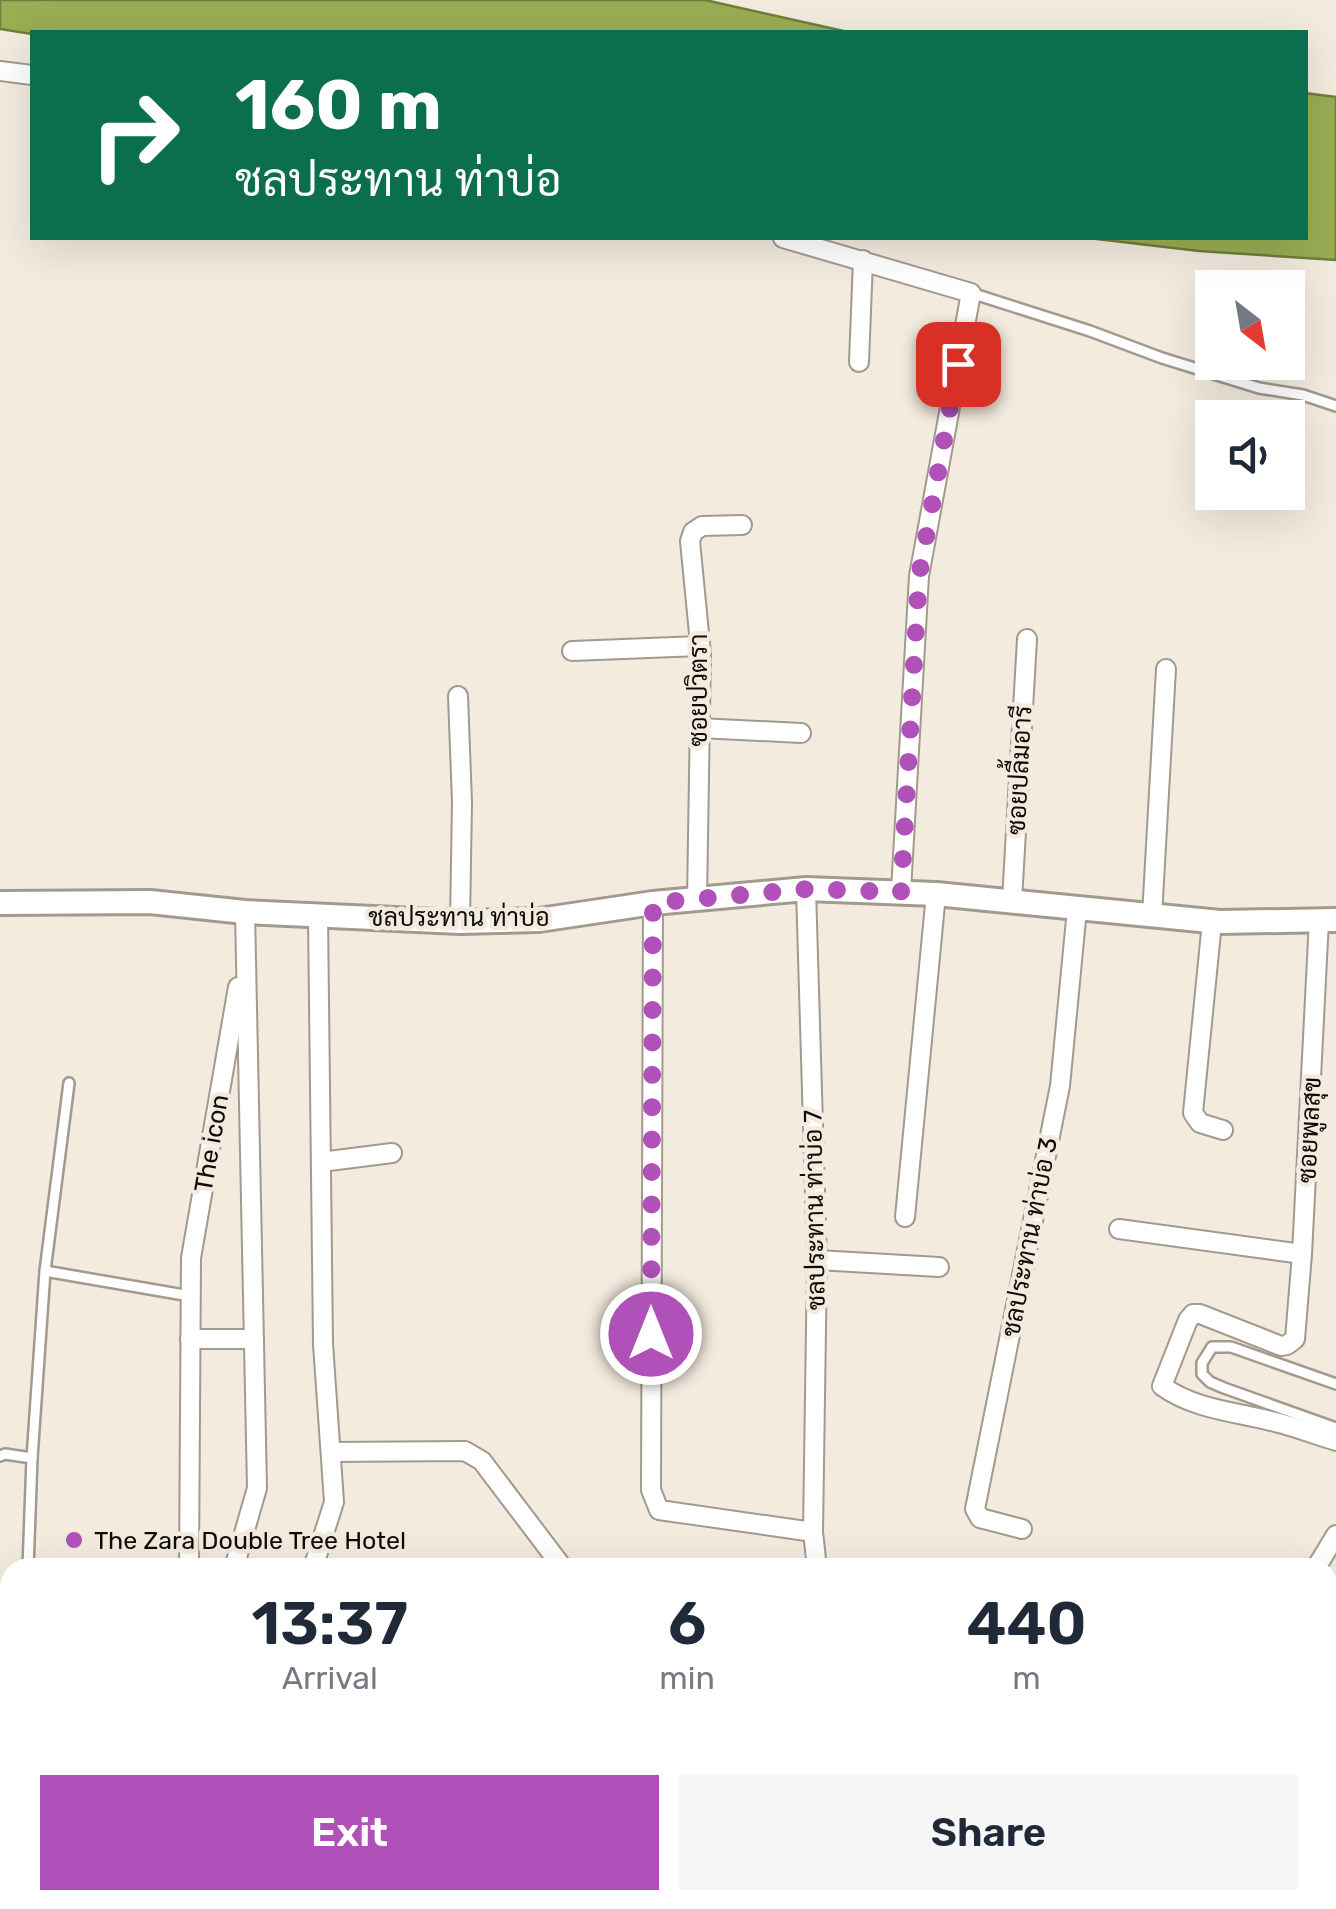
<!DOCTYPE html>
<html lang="en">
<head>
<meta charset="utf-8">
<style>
  :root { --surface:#fff; --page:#f6f6f7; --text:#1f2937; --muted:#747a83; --accent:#b051b9 }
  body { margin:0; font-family:Rubik,Sarabun,sans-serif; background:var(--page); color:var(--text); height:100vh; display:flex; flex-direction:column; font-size:38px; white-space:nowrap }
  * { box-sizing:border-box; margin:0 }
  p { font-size:32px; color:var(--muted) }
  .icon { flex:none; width:55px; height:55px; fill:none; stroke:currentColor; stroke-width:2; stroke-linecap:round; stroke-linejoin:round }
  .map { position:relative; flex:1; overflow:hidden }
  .drawer { position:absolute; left:0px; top:1558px; width:1338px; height:352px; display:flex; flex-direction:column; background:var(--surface); border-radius:30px 30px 0 0; box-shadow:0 10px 40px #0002 }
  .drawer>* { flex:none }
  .hud { position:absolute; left:30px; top:30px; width:1278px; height:210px; border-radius:0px; box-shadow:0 10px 40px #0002; background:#0b6e4f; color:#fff; overflow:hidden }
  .needle { width:65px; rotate:149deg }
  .controls { position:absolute; left:1195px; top:270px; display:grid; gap:20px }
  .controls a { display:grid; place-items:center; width:110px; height:110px; border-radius:0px; background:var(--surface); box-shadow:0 10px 40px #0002; font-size:50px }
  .pin { position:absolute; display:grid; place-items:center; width:85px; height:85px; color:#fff; margin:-42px; border-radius:20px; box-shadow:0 5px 15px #0006 }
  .me { position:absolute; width:110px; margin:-55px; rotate:0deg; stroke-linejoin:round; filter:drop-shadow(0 0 8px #0008) }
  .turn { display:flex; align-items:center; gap:35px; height:210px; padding:0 40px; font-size:45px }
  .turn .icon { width:130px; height:130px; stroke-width:2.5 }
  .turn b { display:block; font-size:70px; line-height:85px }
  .eta { display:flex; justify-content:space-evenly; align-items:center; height:170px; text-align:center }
  .eta b { font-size:60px; font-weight:600; line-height:70px }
  .action { display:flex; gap:20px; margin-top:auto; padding:20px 40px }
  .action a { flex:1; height:115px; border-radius:0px; background:var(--accent); color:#fff; font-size:40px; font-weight:600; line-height:115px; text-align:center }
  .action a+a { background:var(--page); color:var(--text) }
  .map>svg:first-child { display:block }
  .water { fill:#99ad53; stroke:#707d3c; stroke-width:2.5 }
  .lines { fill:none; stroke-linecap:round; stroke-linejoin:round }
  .service-casing { stroke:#a29a8e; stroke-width:14 }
  .minor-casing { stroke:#a29a8e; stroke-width:22 }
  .tertiary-casing { stroke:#a29a8e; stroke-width:28 }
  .service { stroke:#fff; stroke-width:9 }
  .minor { stroke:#fff; stroke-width:18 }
  .tertiary { stroke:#fff; stroke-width:22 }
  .route { stroke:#b051b9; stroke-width:18; stroke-dasharray:0 32.4 }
  .poi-dot { fill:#b051b9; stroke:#f4ebdf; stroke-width:4 }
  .labels { text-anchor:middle; stroke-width:9; stroke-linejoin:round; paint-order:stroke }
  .street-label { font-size:25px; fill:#0f0c08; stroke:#f4ebdf }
  .poi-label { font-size:25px; fill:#0f0c08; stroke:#f4ebdf; text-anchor:start }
</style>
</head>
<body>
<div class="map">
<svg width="1336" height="1909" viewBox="0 0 1336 1909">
  <rect width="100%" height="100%" fill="#f4ebdf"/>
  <g class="water">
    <path d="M0,0h705l143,32 -816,2 -32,-5z"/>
    <path d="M1305,93l31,4v163l-137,-9 -111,-13h217z"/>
  </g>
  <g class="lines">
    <g class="service-casing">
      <g id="service">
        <path d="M971,293l119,38 72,27 97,30 44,7 33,11"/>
        <path d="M45,1271l145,25"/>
        <path d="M1336,1384l-105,-37h-19l-10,16v11l8,8 14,6 112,40"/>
        <path d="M0,1456l5,-2 27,4 -4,110"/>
        <path d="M32,1458l13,-187 24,-188"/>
        <path d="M0,1708l10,13"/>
      </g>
    </g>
    <g class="minor-casing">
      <g id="minor">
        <path d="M0,71l32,4"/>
        <path d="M783,238l188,55 -52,283 -18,315"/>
        <path d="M859,362l4,-102"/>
        <path d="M572,651l128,-5"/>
        <path d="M458,696l4,106 -2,120"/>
        <path d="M699,728l102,5"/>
        <path d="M806,889l11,371 -4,272 4,36"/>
        <path d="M697,899l4,-245 -11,-113 3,-9 9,-6 40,-1"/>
        <path d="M1012,901l15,-262"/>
        <path d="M653,903l-2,587 8,20 154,22"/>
        <path d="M1152,916l14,-247"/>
        <path d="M1319,920l-17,334 -7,85 -8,6 -6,1 -81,-32h-7l-5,6 -26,66c33,24 76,26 113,36 21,5 41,13 61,19"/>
        <path d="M1212,922l-19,191 7,10 23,7"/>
        <path d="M321,1162l71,-9"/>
        <path d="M905,1217l31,-323"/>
        <path d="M1119,1229l183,25"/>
        <path d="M817,1260l122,7"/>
        <path d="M190,1339h64"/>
        <path d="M331,1452l134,-1 17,10 81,107"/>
        <path d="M1022,1529l-42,-11 -5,-9 85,-423 17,-177"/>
        <path d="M189,1568l2,-310 47,-271"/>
        <path d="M234,1568l23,-80 -12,-576"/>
        <path d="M313,1568l21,-66 -11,-158 -5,-428"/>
        <path d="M1316,1568l20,-33"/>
        <path d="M0,1749l10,3"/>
        <path d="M0,1822l10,74"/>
        <path d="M1328,1857h8"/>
        <path d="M200,1900l1,9"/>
        <path d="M496,1900l1,9"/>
        <path d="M538,1900l33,9"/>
        <path d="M710,1900l1,9"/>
        <path d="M1085,1907l36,2"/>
        <path d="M846,1909l2,-9"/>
        <path d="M1236,1909l5,-9"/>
      </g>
    </g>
    <g class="tertiary-casing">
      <path id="tertiary" d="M0,903l150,-1 95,10 215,10 79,-2 114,-17 153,-14 130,5 284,28 116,-2"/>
    </g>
    <use href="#service" class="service"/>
    <use href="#minor" class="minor"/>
    <use href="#tertiary" class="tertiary"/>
  </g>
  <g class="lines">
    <path class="route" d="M651,1334l2,-431 153,-14 95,3 18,-316 39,-212"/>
  </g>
  <circle class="poi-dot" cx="74" cy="1540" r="10"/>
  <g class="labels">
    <g class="street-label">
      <text transform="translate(698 690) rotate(-90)" y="9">ซอยปวิตรา</text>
      <text transform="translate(1019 770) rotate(-87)" y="9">ซอยปลื้มอารี</text>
      <text x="459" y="926">ชลประทาน ท่าบ่อ</text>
      <text transform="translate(1309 1130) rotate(-87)" y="9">ซอยพูลสุข</text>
      <text transform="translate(211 1143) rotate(-80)" y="9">The icon</text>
      <text transform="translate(814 1210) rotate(-91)" y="9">ชลประทาน ท่าบ่อ 7</text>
      <text transform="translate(1029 1237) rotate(-79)" y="9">ชลประทาน ท่าบ่อ 3</text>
    </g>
    <g class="poi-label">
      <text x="94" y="1549">The Zara Double Tree Hotel</text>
    </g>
  </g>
</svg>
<div class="controls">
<a><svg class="needle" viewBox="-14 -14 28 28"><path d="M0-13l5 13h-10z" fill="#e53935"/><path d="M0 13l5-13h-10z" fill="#747a83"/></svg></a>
<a><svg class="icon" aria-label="sound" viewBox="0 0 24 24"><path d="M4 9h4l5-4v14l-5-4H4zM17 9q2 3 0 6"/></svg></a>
</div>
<div class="pin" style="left:958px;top:364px;background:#d93025"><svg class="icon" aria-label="arrive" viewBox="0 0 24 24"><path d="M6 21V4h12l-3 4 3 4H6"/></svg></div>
<svg class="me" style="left:651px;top:1334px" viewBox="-20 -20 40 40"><circle r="17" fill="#b051b9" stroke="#fff" stroke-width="3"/><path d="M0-11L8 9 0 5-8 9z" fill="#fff"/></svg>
<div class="hud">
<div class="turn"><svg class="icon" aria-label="right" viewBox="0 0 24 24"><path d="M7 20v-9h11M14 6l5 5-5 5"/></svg><div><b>160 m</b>ชลประทาน ท่าบ่อ</div></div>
</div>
<section class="drawer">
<div class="eta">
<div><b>13:37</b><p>Arrival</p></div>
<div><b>6</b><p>min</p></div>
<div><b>440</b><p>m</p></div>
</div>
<div class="action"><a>Exit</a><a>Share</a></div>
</section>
</div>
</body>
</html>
